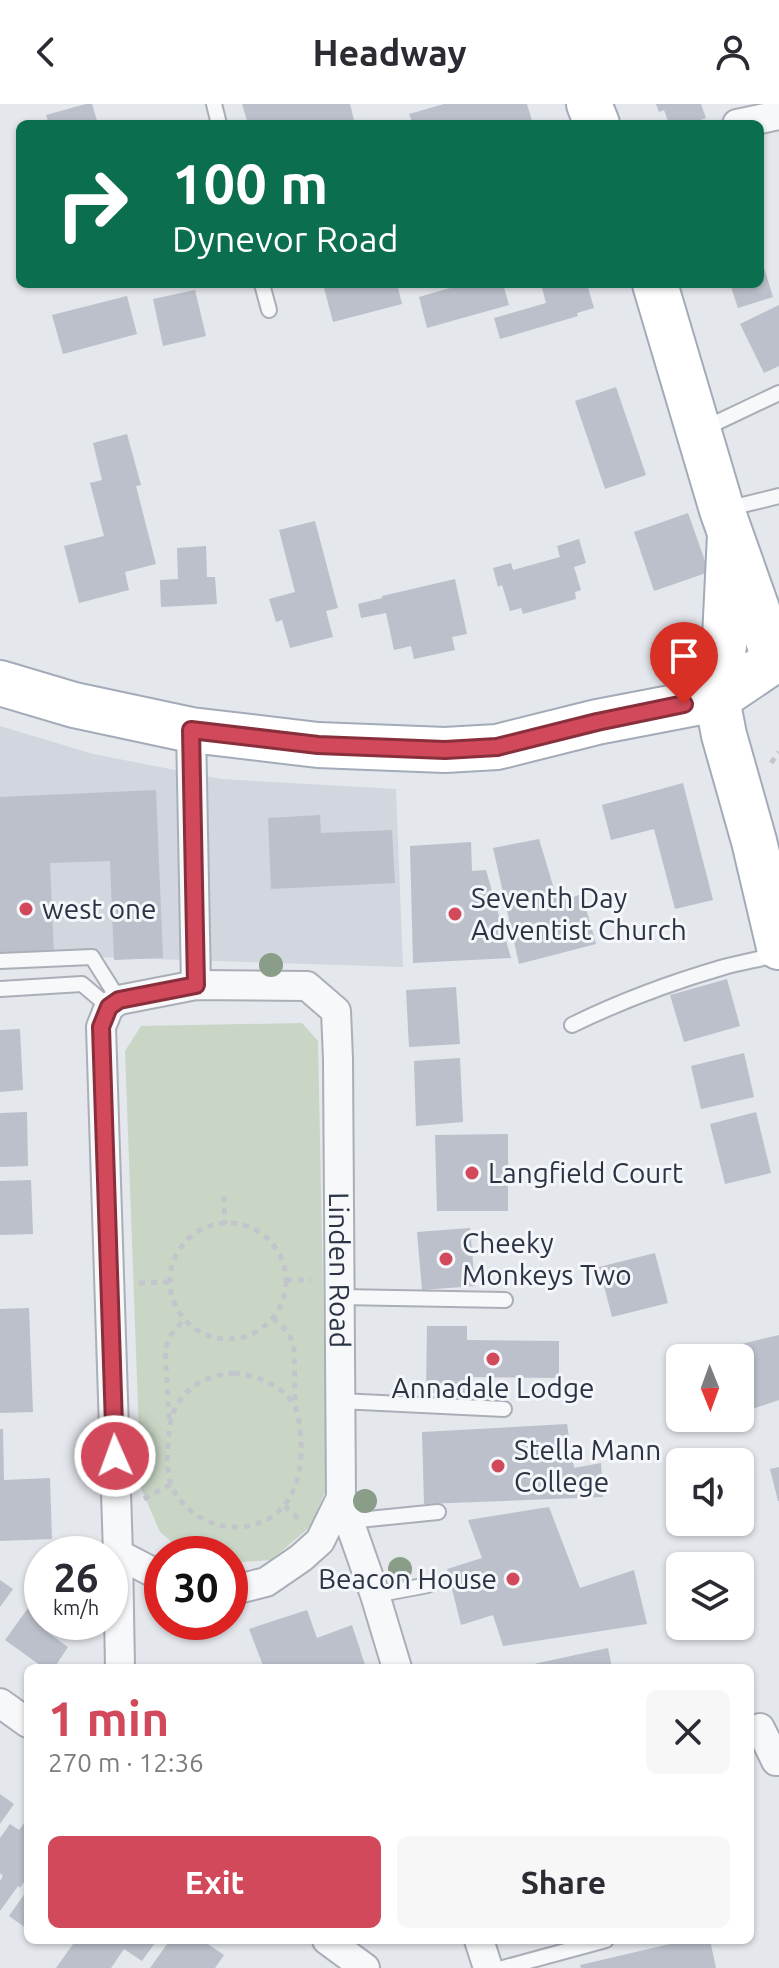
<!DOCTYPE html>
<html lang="en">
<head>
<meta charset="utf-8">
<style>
  :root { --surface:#fff; --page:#f7f7f7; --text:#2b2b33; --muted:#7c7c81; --accent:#d1495b }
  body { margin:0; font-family:Ubuntu,sans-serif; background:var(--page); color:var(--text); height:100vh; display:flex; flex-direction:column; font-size:30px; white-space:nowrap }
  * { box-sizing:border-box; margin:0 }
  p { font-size:26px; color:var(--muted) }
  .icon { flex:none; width:44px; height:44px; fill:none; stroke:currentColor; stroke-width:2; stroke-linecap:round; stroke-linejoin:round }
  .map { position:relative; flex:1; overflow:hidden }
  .drawer { position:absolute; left:24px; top:1560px; width:730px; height:280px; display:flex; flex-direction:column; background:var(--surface); border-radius:12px; box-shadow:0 2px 6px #0004 }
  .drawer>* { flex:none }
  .guide { position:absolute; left:16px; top:16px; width:748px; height:168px; border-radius:12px; box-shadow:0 2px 6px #0004; background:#0b6e4f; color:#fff; overflow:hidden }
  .needle { width:52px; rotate:179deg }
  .tools { position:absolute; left:666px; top:1240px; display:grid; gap:16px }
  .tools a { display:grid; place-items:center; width:88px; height:88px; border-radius:12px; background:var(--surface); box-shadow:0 2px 6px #0004; font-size:40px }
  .speed { position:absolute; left:24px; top:1432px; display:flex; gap:16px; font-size:40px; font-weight:700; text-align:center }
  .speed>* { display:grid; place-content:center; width:104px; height:104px; border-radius:50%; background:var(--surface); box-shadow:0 2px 6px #0004; line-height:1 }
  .speed small { font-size:20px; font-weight:400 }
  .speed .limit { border:12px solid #d22; background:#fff; color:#111 }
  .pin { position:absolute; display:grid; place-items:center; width:68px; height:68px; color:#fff; margin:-82px -34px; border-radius:50% 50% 50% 0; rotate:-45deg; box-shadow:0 0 8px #0007 }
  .pin .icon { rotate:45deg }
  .me { position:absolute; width:88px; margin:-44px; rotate:358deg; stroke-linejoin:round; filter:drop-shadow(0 0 6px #0008) }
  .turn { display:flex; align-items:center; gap:28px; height:168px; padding:0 24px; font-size:36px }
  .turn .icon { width:104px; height:104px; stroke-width:2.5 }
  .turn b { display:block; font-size:56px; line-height:68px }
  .round { display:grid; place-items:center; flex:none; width:84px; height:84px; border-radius:12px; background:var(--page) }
  .headline { display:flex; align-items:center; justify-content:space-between; height:136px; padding:0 24px }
  h1 { font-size:48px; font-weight:600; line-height:60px; color:var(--accent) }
  .primary-button { display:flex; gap:16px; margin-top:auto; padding:16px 24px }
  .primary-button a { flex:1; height:92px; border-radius:12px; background:var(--accent); color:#fff; font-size:32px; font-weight:600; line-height:92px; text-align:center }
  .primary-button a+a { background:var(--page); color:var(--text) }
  header { display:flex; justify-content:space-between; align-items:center; height:104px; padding:0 24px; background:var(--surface); font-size:36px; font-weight:600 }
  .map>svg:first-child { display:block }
  .built { fill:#d2d6de }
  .green { fill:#c9d6c5 }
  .building { fill:#bbc0ca }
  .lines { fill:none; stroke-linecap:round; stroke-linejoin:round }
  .service-casing { stroke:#a9aeb7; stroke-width:18 }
  .minor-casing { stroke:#a9aeb7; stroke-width:32 }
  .primary-casing { stroke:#a3abb8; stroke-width:48 }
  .path { stroke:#c2c5cb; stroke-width:5; stroke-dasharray:6 6; stroke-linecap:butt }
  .service { stroke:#f7f8fa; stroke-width:14 }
  .minor { stroke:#f7f8fa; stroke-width:28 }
  .primary { stroke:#fff; stroke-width:44 }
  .tree { fill:#899d89 }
  .route-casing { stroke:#882f3b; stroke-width:20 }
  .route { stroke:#d1495b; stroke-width:14 }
  .poi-dot { fill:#d1495b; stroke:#f4f6f9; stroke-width:3 }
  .labels { text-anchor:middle; stroke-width:6; stroke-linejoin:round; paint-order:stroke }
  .poi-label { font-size:28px; fill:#2b3445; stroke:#f4f6f9; text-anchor:start }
  .street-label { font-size:28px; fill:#2b3445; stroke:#f4f6f9 }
</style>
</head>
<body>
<header><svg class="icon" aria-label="back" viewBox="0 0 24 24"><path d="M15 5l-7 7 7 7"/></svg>Headway<svg class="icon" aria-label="person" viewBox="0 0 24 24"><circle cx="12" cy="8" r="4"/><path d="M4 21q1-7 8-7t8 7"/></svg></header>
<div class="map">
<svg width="779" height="1864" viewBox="0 0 779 1864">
  <rect width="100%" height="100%" fill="#e4e7ec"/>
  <path class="built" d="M0,622l93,28 128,25 175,10 7,178 -403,-13z"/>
  <path class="green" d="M302,919l16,18 9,446 -16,39 -40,34 -41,3v-9h-44l-26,-22 -19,-44 -16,-437 16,-25z"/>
  <g class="building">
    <path d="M86,0h6l6,20h-49l-3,-9z"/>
    <path d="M242,0h108l5,20h-107z"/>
    <path d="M444,0h83l6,20h-120l-4,-10z"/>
    <path d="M656,0h45l5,14 -16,6h-21l-5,-14 -5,2z"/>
    <path d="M761,154l12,39 -35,11 -8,-24h30z"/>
    <path d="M323,180h74l5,20 -69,18z"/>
    <path d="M464,180h39l6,21 -82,23 -8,-31z"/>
    <path d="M541,180h46l7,24 -17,5 1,3 -78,23 -6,-21 52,-15z"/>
    <path d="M195,186l11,46 -43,10 -10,-47z"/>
    <path d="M127,192l10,38 -74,20 -11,-39z"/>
    <path d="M779,201v61l-15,7 -24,-49z"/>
    <path d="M616,283l30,88 -41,14 -30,-88z"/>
    <path d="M127,330l14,51 -5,1 20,78 -31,8 4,18 -50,13 -15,-57 40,-10 -14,-53 12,-3 -9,-37z"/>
    <path d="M688,409l21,59 -55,19 -20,-59z"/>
    <path d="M315,417l23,87 -12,3 7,26 -43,11 -8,-28 -6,2 -7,-23 26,-7 -16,-62z"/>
    <path d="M579,435l7,24 -12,4 7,23 -6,2 1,7 -53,15 -2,-6 -11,3 -8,-26 -4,2 -5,-19 18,-5 2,7 47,-13 -3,-11z"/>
    <path d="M206,442l1,31h8l2,27 -56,3 -1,-27 18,-1 -1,-31z"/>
    <path d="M455,475l12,55 -15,3 3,13 -41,9 -3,-13 -17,4 -8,-37 -25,5 -3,-14 24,-6v-2z"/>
    <path d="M683,679l30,117 -38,9 -21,-80 -43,11 -9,-35z"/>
    <path d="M156,686l7,168 -49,2 -4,-99 -60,2 4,91 -54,3v-160z"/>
    <path d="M320,711l1,18 71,-3 3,53 -124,6 -3,-71z"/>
    <path d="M539,735l19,63 24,-8 14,50 -77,20 -26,-116z"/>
    <path d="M471,738l1,29 14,-1 25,88 -98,5 -3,-117z"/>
    <path d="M727,875l13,47 -56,16 -14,-47z"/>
    <path d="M456,883l4,57 -51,3 -3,-57z"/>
    <path d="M20,925l3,61 -23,2v-62z"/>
    <path d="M744,949l10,44 -53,12 -10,-43z"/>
    <path d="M460,954l3,64 -47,4 -2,-65z"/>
    <path d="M27,1008l1,54 -28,1v-54z"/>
    <path d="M756,1008l15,61 -46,11 -15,-60z"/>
    <path d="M508,1030v77h-71l-2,-76z"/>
    <path d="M31,1076l2,54 -33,1v-54z"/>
    <path d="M470,1124l5,58 -53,4 -5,-58z"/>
    <path d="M655,1149l13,50 -56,14 -13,-50z"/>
    <path d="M29,1204l4,104 -33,1v-104z"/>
    <path d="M427,1222h40v14l92,1v37l-94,-1v16h-39z"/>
    <path d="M779,1231v65l-36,12 -3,-8v-46h-16l-3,-9z"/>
    <path d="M567,1320l7,44 27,-5 2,34 -179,7 -2,-72z"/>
    <path d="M0,1325h3l1,51 46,-2 2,61 -52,2z"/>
    <path d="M779,1363v34h-1l-8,-32z"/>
    <path d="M549,1403l31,81 54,-18 13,54 -144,22 -10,-31 -32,10 -14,-56 35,-11 -14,-38z"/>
    <path d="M0,1476l13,9 -13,18z"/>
    <path d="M36,1493l6,4v21h6l-5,7 25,18 -14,21h-10l-39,-28z"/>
    <path d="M307,1506l10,28 35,-13 14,43h-102l-15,-39z"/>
    <path d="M608,1544l4,20h-91l17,-5z"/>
    <path d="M0,1690l14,10 -14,20z"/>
    <path d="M28,1714v58l-8,12 -2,-2 -18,25v-30l3,-5 -3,-3v-35l10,-14 9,6z"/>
    <path d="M28,1785v35l-2,4 -17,-12z"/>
    <path d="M76,1836h81l-15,21 -18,-12 -13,19h-55z"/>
    <path d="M170,1836h32l22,15 -9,13h-65z"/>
    <path d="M687,1836h23l6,28h-135l-1,-3z"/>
  </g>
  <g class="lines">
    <g class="service-casing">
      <g id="service">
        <path d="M214,0l5,20"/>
        <path d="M262,180l7,26"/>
        <path d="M703,325l76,-36"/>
        <path d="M726,405l53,-13"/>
        <path d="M0,857l92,-4 27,43"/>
        <path d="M0,885l82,-5 27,23"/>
        <path d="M572,921c49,-24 100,-43 152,-58 18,-5 37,-8 55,-13"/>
        <path d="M340,1193l165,3"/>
        <path d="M340,1297l164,8"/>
        <path d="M349,1417l89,-9"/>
        <path d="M375,1491l53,-10"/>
        <path d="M503,1864l103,-28"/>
      </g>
    </g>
    <g class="minor-casing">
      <g id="minor">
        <path d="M737,20l42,-9"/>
        <path d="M191,626l5,255"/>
        <path d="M118,1450l44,23"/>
        <path d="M230,1487l36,-9 35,-24 19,-17 21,-43"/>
        <path id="s1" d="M120,1564l-2,-114 -17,-527 8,-20 10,-7 77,-15 111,1 29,25 2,48 3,439 34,97 22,73"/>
        <path d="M0,1599l28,20"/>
        <path d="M760,1624l16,33h3"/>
        <path d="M327,1836l38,28"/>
        <path d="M479,1836l9,28"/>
      </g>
    </g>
    <g class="primary-casing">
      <g id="primary">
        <path d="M589,0l8,20"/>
        <path d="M655,180l67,226 53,150"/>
        <path d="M730,431l-5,103 -8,61 7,36 30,106 25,106"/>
        <path d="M0,579l74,22 117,25 127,15 127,5 52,-3 100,-25 120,-23 58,-39h4"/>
      </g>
    </g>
    <g class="path">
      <path d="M771,659l8,-11"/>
      <path d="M224,1092l1,28"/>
      <circle cx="228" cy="1177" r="58"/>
      <path d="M286,1176h25"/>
      <path d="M139,1179l31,-1"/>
      <path d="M273,1214l16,15 5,16 1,55"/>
      <path d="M234,1269c22,2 50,12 61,34 5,10 5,24 6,36 2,43 -16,83 -65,84 -27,1 -58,-19 -66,-46 -3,-12 -3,-24 -2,-36 1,-19 3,-36 17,-51 13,-14 30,-19 49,-21z"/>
      <path d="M169,1315l-4,-70 5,-13 14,-17"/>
      <path d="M144,1395l27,-15"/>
      <path d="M285,1402l15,14"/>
    </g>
    <use href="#service" class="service"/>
    <use href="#minor" class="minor"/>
    <use href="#primary" class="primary"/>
  </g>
  <g class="tree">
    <circle cx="271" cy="861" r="12"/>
    <circle cx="365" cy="1397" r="12"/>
    <circle cx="400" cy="1465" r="12"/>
  </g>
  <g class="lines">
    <g class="route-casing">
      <path id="route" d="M115,1352l-14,-429 8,-20 10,-7 77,-15 -5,-255 127,15 127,5 52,-3 100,-25 87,-18"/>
    </g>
    <use href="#route" class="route"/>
  </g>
  <g class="poi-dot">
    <circle cx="26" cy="805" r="8"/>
    <circle cx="455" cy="810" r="8"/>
    <circle cx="472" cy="1069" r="8"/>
    <circle cx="446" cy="1155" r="8"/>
    <circle cx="493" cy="1255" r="8"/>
    <circle cx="498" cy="1362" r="8"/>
    <circle cx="513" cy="1475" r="8"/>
  </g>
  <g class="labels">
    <g class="poi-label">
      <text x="471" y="804">Seventh Day<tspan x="471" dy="32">Adventist Church</tspan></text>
      <text x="42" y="815">west one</text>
      <text x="488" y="1079">Langfield Court</text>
      <text x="462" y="1149">Cheeky<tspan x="462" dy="32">Monkeys Two</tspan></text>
      <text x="493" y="1294" text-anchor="middle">Annadale Lodge</text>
      <text x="514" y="1356">Stella Mann<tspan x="514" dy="32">College</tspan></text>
      <text x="497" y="1485" text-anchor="end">Beacon House</text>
    </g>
    <g class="street-label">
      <text dy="10" stroke="none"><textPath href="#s1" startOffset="1162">Linden Road</textPath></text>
    </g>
  </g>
</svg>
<div class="tools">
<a><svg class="needle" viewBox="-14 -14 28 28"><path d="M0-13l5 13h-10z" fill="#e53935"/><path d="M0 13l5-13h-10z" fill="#7c7c81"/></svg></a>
<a><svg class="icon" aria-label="sound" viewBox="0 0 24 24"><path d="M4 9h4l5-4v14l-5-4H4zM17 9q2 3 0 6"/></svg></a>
<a><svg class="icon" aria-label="layers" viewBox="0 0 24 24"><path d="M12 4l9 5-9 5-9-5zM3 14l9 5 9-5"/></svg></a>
</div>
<div class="speed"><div>26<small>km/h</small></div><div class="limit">30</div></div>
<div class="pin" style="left:684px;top:600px;background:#d93025"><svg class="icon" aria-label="arrive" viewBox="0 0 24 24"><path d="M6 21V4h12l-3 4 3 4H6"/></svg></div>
<svg class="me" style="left:115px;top:1352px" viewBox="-20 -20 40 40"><circle r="17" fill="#d1495b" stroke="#fff" stroke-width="3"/><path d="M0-11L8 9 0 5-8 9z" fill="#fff"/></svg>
<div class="guide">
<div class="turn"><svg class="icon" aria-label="right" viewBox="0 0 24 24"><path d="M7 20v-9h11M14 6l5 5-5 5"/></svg><div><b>100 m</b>Dynevor Road</div></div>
</div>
<section class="drawer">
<div class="headline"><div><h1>1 min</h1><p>270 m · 12:36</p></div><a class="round"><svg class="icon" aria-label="close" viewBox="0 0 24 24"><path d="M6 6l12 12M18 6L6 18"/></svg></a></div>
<div class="primary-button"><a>Exit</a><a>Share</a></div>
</section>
</div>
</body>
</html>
